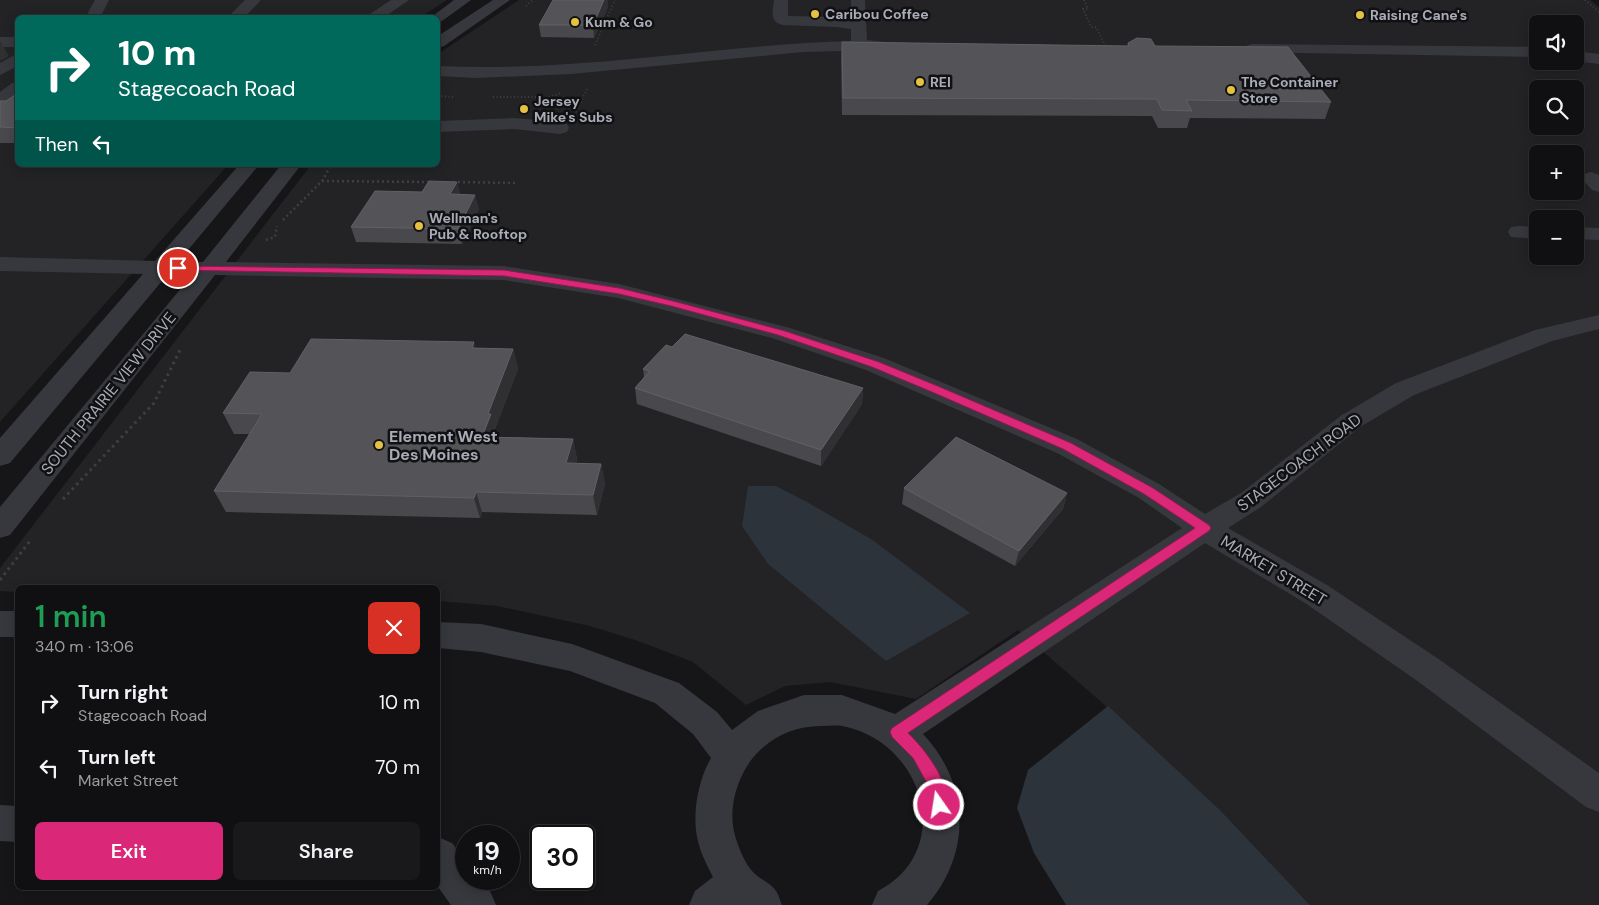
<!DOCTYPE html>
<html lang="en">
<head>
<meta charset="utf-8">
<style>
  :root { --surface:#101012; --page:#19191b; --text:#f1f3f6; --muted:#9c9d9f; --line:#303032; --accent:#db2777 }
  body { margin:0; font-family:"DM Sans",sans-serif; background:var(--page); color:var(--text); height:100vh; display:flex; flex-direction:column; font-size:19px; white-space:nowrap }
  * { box-sizing:border-box; margin:0 }
  p { font-size:16px; color:var(--muted) }
  .icon { flex:none; width:28px; height:28px; fill:none; stroke:currentColor; stroke-width:2; stroke-linecap:round; stroke-linejoin:round }
  .map { position:relative; flex:1; overflow:hidden }
  .sheet { position:absolute; left:15px; top:585px; width:425px; height:305px; display:flex; flex-direction:column; background:var(--surface); border-radius:8px; box-shadow:0 2px 12px #0003,0 0 0 1px var(--line) }
  .sheet>* { flex:none }
  .guide { position:absolute; left:15px; top:15px; width:425px; height:152px; border-radius:8px; box-shadow:0 2px 12px #0003,0 0 0 1px var(--line); background:#00695c; color:#fff; overflow:hidden }
  .fabs { position:absolute; left:1529px; top:15px; display:grid; gap:10px }
  .fabs a { display:grid; place-items:center; width:55px; height:55px; border-radius:8px; background:var(--surface); box-shadow:0 2px 12px #0003,0 0 0 1px var(--line); font-size:25px }
  .speed { position:absolute; left:455px; top:825px; display:flex; gap:10px; font-size:25px; font-weight:700; text-align:center }
  .speed>* { display:grid; place-content:center; width:65px; height:65px; border-radius:50%; background:var(--surface); box-shadow:0 2px 12px #0003,0 0 0 1px var(--line); line-height:1 }
  .speed small { font-size:12px; font-weight:400 }
  .speed .limit { border:2px solid #111; border-radius:8px; background:#fff; color:#111 }
  .pin { position:absolute; display:grid; place-items:center; width:42px; height:42px; color:#fff; margin:-21px; border:2px solid #fff; border-radius:50%; box-shadow:0 1px 5px #0007 }
  .me { position:absolute; width:55px; margin:-28px; rotate:347deg; stroke-linejoin:round; filter:drop-shadow(0 0 4px #0008) }
  .turn { display:flex; align-items:center; gap:18px; height:105px; padding:0 20px; font-size:22px }
  .turn .icon { width:65px; height:65px; stroke-width:2.5 }
  .turn b { display:block; font-size:35px; line-height:42px }
  .then { display:flex; align-items:center; height:48px; padding:0 20px; background:#0003; gap:10px; font-size:19px }
  .round { display:grid; place-items:center; flex:none; width:52px; height:52px; border-radius:8px; background:var(--page) }
  .summary { display:flex; align-items:center; justify-content:space-between; height:85px; padding:0 20px }
  h1 { font-size:30px; font-weight:600; line-height:38px; color:#1e9e55 }
  .primary-button { display:flex; gap:10px; margin-top:auto; padding:10px 20px }
  .primary-button a { flex:1; height:58px; border-radius:8px; background:var(--accent); color:#fff; font-size:20px; font-weight:600; line-height:58px; text-align:center }
  .primary-button a+a { background:var(--page); color:var(--text) }
  ul { padding:0; list-style:none }
  li { display:flex; align-items:center; gap:15px; height:65px; padding:0 20px }
  li div { flex:1 }
  li b { display:block; font-size:19px }
  li em { font-style:normal }
  .map>svg:first-child { display:block }
  .built { fill:#232225; fill-rule:evenodd }
  .water { fill:#2d333b }
  .lines { fill:none; stroke-linecap:round; stroke-linejoin:round }
  .path-far2 { stroke:#3e3f44; stroke-width:2; stroke-dasharray:1 2.5; stroke-linecap:butt }
  .path-far1 { stroke:#3e3f44; stroke-width:2.5; stroke-dasharray:2 3; stroke-linecap:butt }
  .path { stroke:#3e3f44; stroke-width:3; stroke-dasharray:2.5 4; stroke-linecap:butt }
  .minor { fill:#37383d; fill-rule:evenodd }
  .wall { fill:#48484d }
  .shaded-wall { fill:#303033 }
  .building { fill:#535358; stroke:#606167 }
  .route { fill:#db2777; stroke:#8e194d }
  .poi-dot { fill:#e5c141; stroke:#111113; stroke-width:2 }
  .labels { text-anchor:middle; stroke-width:5; stroke-linejoin:round; paint-order:stroke }
  .far-poi-label { font-size:14px; font-weight:bold; fill:#a9acb7; stroke:#111113; text-anchor:start }
  .street-label { font-size:16px; fill:#a9acb7; stroke:#111113 }
  .poi-label { font-size:16px; font-weight:bold; fill:#a9acb7; stroke:#111113; text-anchor:start }
</style>
</head>
<body>
<div class="map">
<svg width="1599" height="905" viewBox="0 0 1599 905">
  <rect width="100%" height="100%" fill="#161618"/>
  <g class="built">
    <path d="M0,0h447l-28,18h-401v147h210l-228,257z"/>
    <path d="M519,0h1071l9,7v898h-289l-90,-95 -113,-103 -89,-77 -102,69 -86,-17 -45,4 -39,19 -53,-43 -55,-21 -48,-15 -93,-20 -59,-5v-13h-420l-1,4 -17,-1v-23l311,-403h127v-111zM1538,24h37v37h-37zM1538,89h37v37h-37zM1538,154h37v37h-37zM1538,219h37v37h-37z"/>
  </g>
  <g class="water">
    <path d="M748,486h28l31,16 64,37 99,74 -84,48 -118,-97 -26,-38z"/>
    <path d="M1108,706l112,104 90,95h-244l-32,-52 -17,-45 11,-38z"/>
  </g>
  <g class="lines">
    <g class="path-far2">
      <path d="M1084,0l4,9h-5l8,18h5l11,22"/>
      <path d="M1585,0l14,12"/>
      <path d="M526,6l7,-6"/>
      <path d="M595,45l20,-45"/>
      <path d="M438,96l16,1"/>
      <path d="M493,97h57l11,-4"/>
      <path d="M576,112l11,-23"/>
    </g>
    <g class="path-far1">
      <path d="M322,181l110,1"/>
      <path d="M453,182l62,1"/>
      <path d="M283,220l39,-39 9,-16"/>
      <path d="M266,240l9,-3 2,-11"/>
    </g>
    <g class="path">
      <path d="M63,499l91,-96 26,-53"/>
      <path d="M0,580l30,-39"/>
    </g>
    <g class="minor">
      <path d="M95,0h14l-9,18h-15z"/>
      <path d="M245,0h16l-17,18h-17z"/>
      <path d="M391,0h18l-26,18h-19z"/>
      <path d="M454,0h17l-29,21 -4,1v-4h-8z"/>
      <path d="M493,0h17l-66,46 -6,2v-12z"/>
      <path d="M774,0h14v16l49,1 14,3v-20h14l2,40 18,2 2,3 -2,3 -6,2 -76,2 -232,22 -95,4 -38,-2v-10c138,7 275,-21 413,-25v-12l-14,-2 -55,-2c-13,-4 -9,-14 -8,-25z"/>
      <rect x="0" y="37" width="18" height="10"/>
      <path d="M1252,44l286,3v10l-292,-5 -2,-3 2,-3z"/>
      <path d="M1575,51l24,3v10l-24,-3z"/>
      <path d="M18,53v13l-18,9v-12z"/>
      <path d="M18,82v13l-12,9 -6,1v-13l12,-9z"/>
      <path d="M514,118l46,4 7,2 2,4 -2,4 -7,2 -46,-5 -76,3v-11z"/>
      <path d="M239,165h20l-81,97h25l78,-97h20l-75,97 278,4 115,18 171,44 94,30 193,81 82,45 46,30 36,-21 101,-78 54,-32 139,-53 64,-15v14l-47,12 -138,54 -54,32 -99,80 -33,21 99,57 113,75 159,113v39l-13,-5 -170,-127 -111,-77 -100,-60 -282,191c47,50 49,119 4,171h-55l6,-14c79,-41 45,-150 -36,-165 -7,-1 -15,0 -22,0 -28,0 -55,14 -71,37 -15,23 -22,52 -12,79 3,9 9,23 16,30 6,7 18,11 23,19 3,4 4,10 6,14h-93l6,-14 18,-14c-5,-10 -11,-21 -14,-32 -8,-26 -2,-63 12,-87l-18,-24 -38,-31 -85,-32 -89,-19 -43,-4v-26l43,2 91,20 107,39 38,29 15,18 26,-19 46,-16h38l53,19 287,-186 -43,-30 -82,-45 -191,-83 -94,-32 -154,-40 -114,-18 -289,-5 -205,260 -10,3v-31l192,-232h-25l-157,188 -10,3v-28l143,-164 -143,-3v-14l155,4z"/>
      <path d="M1591,172l8,3v17l-7,-2 -11,-12 3,-4z"/>
      <path d="M1519,226l19,1v12l-27,-2 -3,-5 3,-5z"/>
      <path d="M1575,227l24,1v12l-24,-1z"/>
      <rect x="0" y="611" width="18" height="26"/>
      <path d="M0,805l18,1v36l-18,-1z"/>
      <path d="M438,837l14,6 14,18v18h15l9,12 6,14h-45l-13,-18z"/>
    </g>
  </g>
  <g class="wall">
    <path d="M608,7l-14,31 -53,-1 -2,-12z"/>
    <path d="M842,42l285,4 1,-3 27,3 176,56 -6,17 -135,-1 -3,10h-29l-6,-12 -310,-1 -1,-57z"/>
    <path d="M18,93v50h-18v-42h6z"/>
    <path d="M457,182l3,12 19,15 -17,35 -106,-2 -5,-15 71,-35z"/>
    <path d="M672,347l191,41 -1,16 -41,62 -184,-62 -2,-16 9,-11 -1,-8z"/>
    <path d="M476,348l37,1 5,20 -23,60 2,5 -1,3 77,2 4,20 -1,4 25,1 4,20 -8,31 -115,-3 -2,6 -254,-6 -12,-21 36,-57h-16l-11,-21 67,-40z"/>
    <path d="M904,488l163,5 -4,16 -48,57 -113,-62z"/>
  </g>
  <g class="shaded-wall">
    <path d="M604,0h4v7l-14,31 -1,-13z"/>
    <path d="M0,42h1l8,14 -9,5z"/>
    <path d="M457,182l4,14 -11,-2z"/>
    <path d="M475,195l4,14 -17,35 -4,-15z"/>
    <path d="M474,342l6,20 -8,-14z"/>
    <path d="M513,349l5,20 -23,60 2,5 -9,23 -6,-20 6,-23z"/>
    <path d="M863,388l-1,16 -41,62v-16z"/>
    <path d="M573,439l4,20 -6,24 -5,-20z"/>
    <path d="M601,464l4,20 -8,31 -4,-20z"/>
    <path d="M476,492l6,20 -2,6 -6,-20z"/>
    <path d="M1067,493l-4,16 -48,57 4,-15z"/>
  </g>
  <g class="building">
    <path d="M553,0h51l-11,25h-54z"/>
    <path d="M1137,38l14,1 4,7 133,1 43,55 -145,-2 6,11 -30,-1 -5,-11 -314,-1 -1,-56 287,4 -1,-3z"/>
    <path d="M18,93v35l-18,-1v-26h6z"/>
    <path d="M429,181l28,1 -7,12 25,1 -17,34 -107,-2 24,-36 47,1z"/>
    <path d="M685,334l178,54 -42,62 -186,-62 15,-17 -7,-2 23,-24 6,2z"/>
    <path d="M311,339l163,3 -2,6 41,1 -25,65h3l-9,23 91,2 -7,24 35,1 -8,31 -117,-3 -2,6 -260,-7 48,-77 -39,-1 27,-41 40,1z"/>
    <path d="M956,437l111,56 -48,58 -115,-63z"/>
  </g>
  <path class="route" d="M178,266l326,4 115,18 58,14 108,29 94,31 61,25 131,56 82,45 56,37 2,3 -2,3 -301,202c16,15 47,54 37,77l-6,2 -5,-2 -5,-23 -16,-29 -21,-21 -2,-5 2,-4 303,-200 -51,-34 -81,-45 -131,-57 -60,-25 -94,-32 -107,-29 -52,-12 -115,-18 -330,-6 -1,-2z"/>
  <g class="poi-dot">
    <circle cx="815" cy="14" r="5"/>
    <circle cx="1360" cy="15" r="5"/>
    <circle cx="575" cy="22" r="5"/>
    <circle cx="920" cy="82" r="5"/>
    <circle cx="1231" cy="90" r="5"/>
    <circle cx="524" cy="109" r="5"/>
    <circle cx="419" cy="226" r="5"/>
    <circle cx="379" cy="445" r="5"/>
  </g>
  <g class="labels">
    <g class="far-poi-label">
      <text x="825" y="19">Caribou Coffee</text>
      <text x="1370" y="20">Raising Cane's</text>
      <text x="585" y="27">Kum &amp; Go</text>
      <text x="930" y="87">REI</text>
      <text x="1241" y="87">The Container<tspan x="1241" dy="16">Store</tspan></text>
      <text x="534" y="106">Jersey<tspan x="534" dy="16">Mike's Subs</tspan></text>
      <text x="429" y="223">Wellman's<tspan x="429" dy="16">Pub &amp; Rooftop</tspan></text>
    </g>
    <g class="street-label">
      <text transform="translate(108 393) rotate(-51)" y="6">SOUTH PRAIRIE VIEW DRIVE</text>
      <text transform="translate(1299 462) rotate(-37)" y="6">STAGECOACH ROAD</text>
      <text transform="translate(1274 570) rotate(31)" y="6">MARKET STREET</text>
    </g>
    <g class="poi-label">
      <text x="389" y="442">Element West<tspan x="389" dy="18">Des Moines</tspan></text>
    </g>
  </g>
</svg>
<div class="fabs">
<a><svg class="icon" aria-label="sound" viewBox="0 0 24 24"><path d="M4 9h4l5-4v14l-5-4H4zM17 9q2 3 0 6"/></svg></a>
<a><svg class="icon" aria-label="search" viewBox="0 0 24 24"><circle cx="10" cy="10" r="6"/><path d="M15 15l6 6"/></svg></a>
<a>+</a>
<a>−</a>
</div>
<div class="speed"><div>19<small>km/h</small></div><div class="limit">30</div></div>
<div class="pin" style="left:178px;top:268px;background:#d93025"><svg class="icon" aria-label="arrive" viewBox="0 0 24 24"><path d="M6 21V4h12l-3 4 3 4H6"/></svg></div>
<svg class="me" style="left:939px;top:805px" viewBox="-20 -20 40 40"><circle r="17" fill="#db2777" stroke="#fff" stroke-width="3"/><path d="M0-11L8 9 0 5-8 9z" fill="#fff"/></svg>
<div class="guide">
<div class="turn"><svg class="icon" aria-label="right" viewBox="0 0 24 24"><path d="M7 20v-9h11M14 6l5 5-5 5"/></svg><div><b>10 m</b>Stagecoach Road</div></div>
<div class="then">Then<svg class="icon" aria-label="left" viewBox="0 0 24 24"><path d="M17 20v-9H6M10 6l-5 5 5 5"/></svg></div>
</div>
<section class="sheet">
<div class="summary"><div><h1>1 min</h1><p>340 m · 13:06</p></div><a class="round" style="background:#d93025;color:#fff"><svg class="icon" aria-label="close" viewBox="0 0 24 24"><path d="M6 6l12 12M18 6L6 18"/></svg></a></div>
<ul>
<li><svg class="icon" aria-label="right" viewBox="0 0 24 24"><path d="M7 20v-9h11M14 6l5 5-5 5"/></svg><div><b>Turn right</b><p>Stagecoach Road</p></div><em>10 m</em></li>
<li><svg class="icon" aria-label="left" viewBox="0 0 24 24"><path d="M17 20v-9H6M10 6l-5 5 5 5"/></svg><div><b>Turn left</b><p>Market Street</p></div><em>70 m</em></li>
</ul>
<div class="primary-button"><a>Exit</a><a>Share</a></div>
</section>
</div>
</body>
</html>
